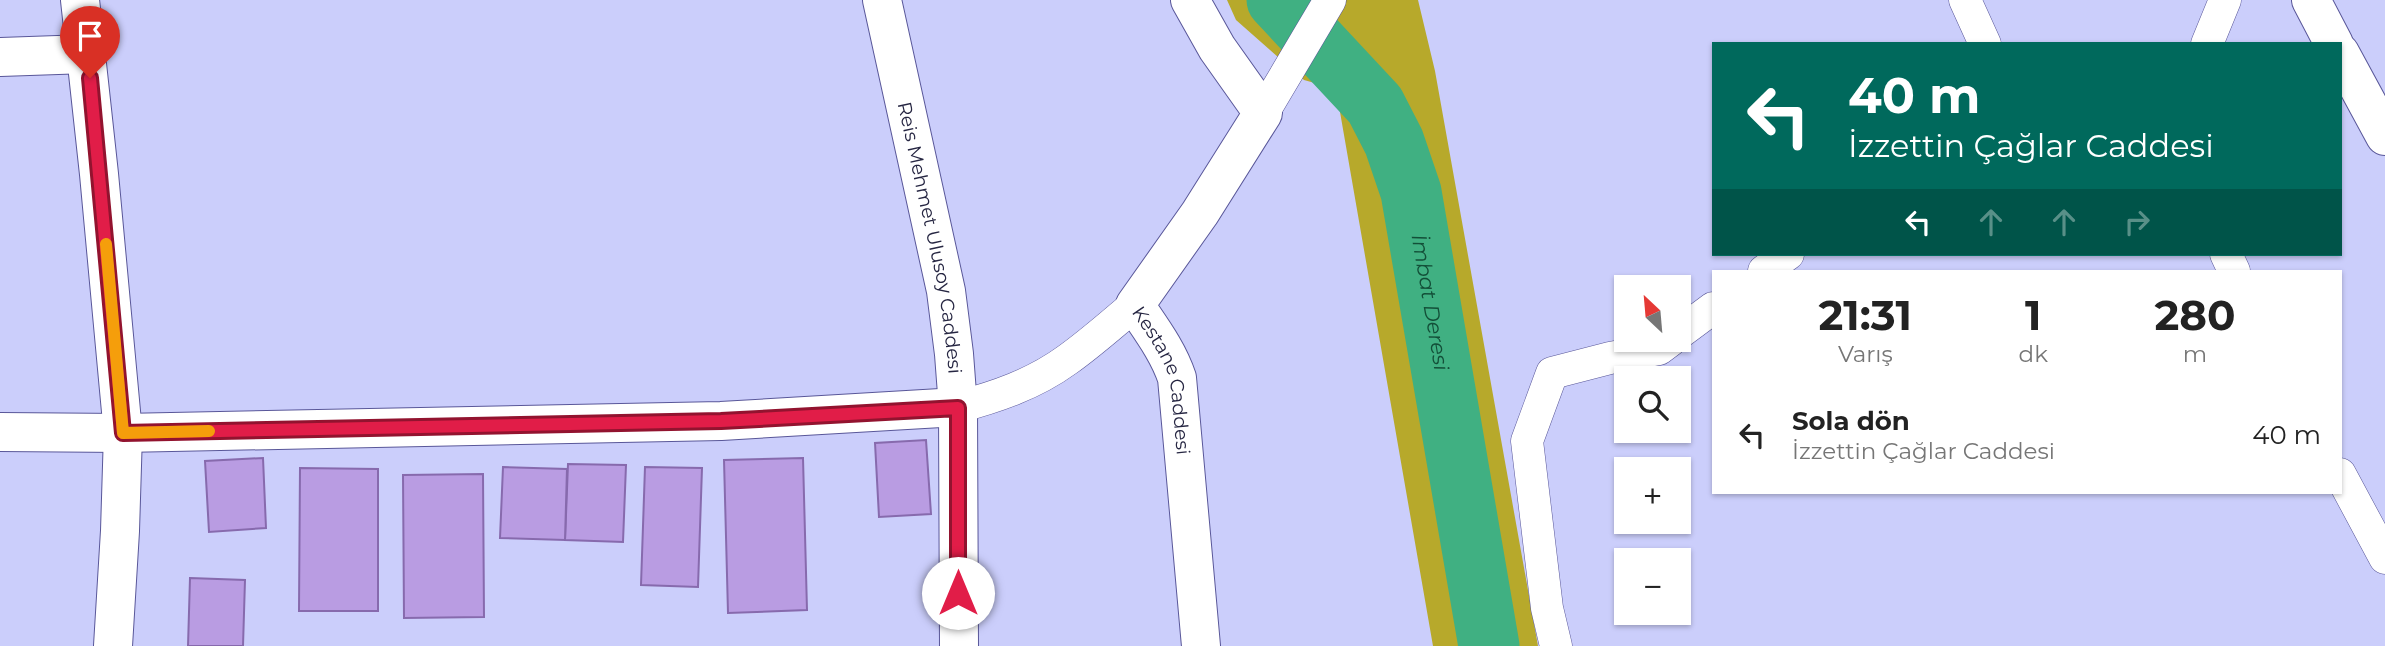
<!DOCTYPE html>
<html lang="tr">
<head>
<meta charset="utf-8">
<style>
  :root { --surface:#fff; --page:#f6f6f6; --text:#222; --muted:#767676 }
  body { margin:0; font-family:Montserrat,sans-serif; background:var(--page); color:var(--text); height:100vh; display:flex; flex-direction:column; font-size:26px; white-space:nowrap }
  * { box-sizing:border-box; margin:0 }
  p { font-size:23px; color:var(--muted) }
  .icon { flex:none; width:38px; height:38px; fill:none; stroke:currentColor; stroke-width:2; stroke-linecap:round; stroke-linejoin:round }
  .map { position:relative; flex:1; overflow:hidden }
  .drawer { position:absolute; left:1712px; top:270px; width:630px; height:224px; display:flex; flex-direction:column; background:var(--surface); border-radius:0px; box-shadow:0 2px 5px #0004 }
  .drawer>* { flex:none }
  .hud { position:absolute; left:1712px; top:42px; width:630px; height:214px; border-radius:0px; box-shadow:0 2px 5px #0004; background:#00695c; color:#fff; overflow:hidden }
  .needle { width:46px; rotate:334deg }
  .tools { position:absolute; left:1614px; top:275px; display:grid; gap:14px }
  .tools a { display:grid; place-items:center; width:77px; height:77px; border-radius:0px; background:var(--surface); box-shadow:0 2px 5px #0004; font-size:35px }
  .pin { position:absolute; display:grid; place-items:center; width:60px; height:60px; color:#fff; margin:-72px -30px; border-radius:50% 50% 50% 0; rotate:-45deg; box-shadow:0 0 7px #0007 }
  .pin .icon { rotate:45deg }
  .me { position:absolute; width:77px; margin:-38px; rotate:0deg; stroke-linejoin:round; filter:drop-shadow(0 0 5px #0008) }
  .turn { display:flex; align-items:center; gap:24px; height:147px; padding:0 21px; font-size:32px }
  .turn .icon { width:91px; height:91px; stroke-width:2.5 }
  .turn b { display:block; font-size:49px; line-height:60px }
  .lanes { display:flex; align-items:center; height:66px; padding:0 21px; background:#0003; justify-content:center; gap:35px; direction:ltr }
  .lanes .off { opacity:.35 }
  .eta { display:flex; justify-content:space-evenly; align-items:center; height:119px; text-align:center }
  .eta b { font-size:42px; font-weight:700; line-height:49px }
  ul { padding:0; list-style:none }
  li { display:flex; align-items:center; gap:21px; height:91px; padding:0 21px }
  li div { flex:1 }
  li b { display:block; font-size:26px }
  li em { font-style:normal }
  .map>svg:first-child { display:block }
  .green { fill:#b7a92b }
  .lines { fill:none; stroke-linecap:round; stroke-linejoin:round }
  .river { stroke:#40b082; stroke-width:61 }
  .building { fill:#b99ce2; stroke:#876aad; stroke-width:2 }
  .minor-casing { stroke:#595799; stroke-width:33 }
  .tertiary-casing { stroke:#595799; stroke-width:40 }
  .minor { stroke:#fff; stroke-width:32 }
  .tertiary { stroke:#fff; stroke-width:38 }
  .route-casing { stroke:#92132f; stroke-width:18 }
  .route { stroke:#e11d48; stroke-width:12 }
  .slow { stroke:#f59e0b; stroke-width:12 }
  .labels { text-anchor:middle; stroke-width:7; stroke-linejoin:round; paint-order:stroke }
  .street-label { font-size:19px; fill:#262642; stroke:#dadcfb }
  .water-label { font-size:21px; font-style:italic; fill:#134f38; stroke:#dadcfb }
</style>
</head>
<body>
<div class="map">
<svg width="2385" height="646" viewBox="0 0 2385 646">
  <rect width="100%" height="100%" fill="#cbcefb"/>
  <path class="green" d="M1227,0h191l17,71 103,575h-105l-97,-557 -32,-9 -68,-60z"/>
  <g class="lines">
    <path class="river" id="s1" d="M1277,0l98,105 19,37 17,50 78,454"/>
  </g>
  <g class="building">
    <path d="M926,440l5,74 -52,3 -4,-74z"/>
    <path d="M263,458l3,70 -57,4 -4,-71z"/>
    <path d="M803,458l4,152 -79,3 -4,-153z"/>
    <path d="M568,464l58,1 -3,77 -58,-2z"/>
    <path d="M503,467l64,2 -2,71 -65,-2z"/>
    <path d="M645,467l57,1 -4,119 -57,-2z"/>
    <path d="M300,468l78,1v142h-79z"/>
    <path d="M483,474l1,143 -80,1 -1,-143z"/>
    <path d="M190,578l55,2 -2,66h-55z"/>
  </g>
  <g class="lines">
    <g class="minor-casing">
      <g id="minor">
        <path d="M1965,0l20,44"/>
        <path d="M2207,44l18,-44"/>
        <path d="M1263,113l67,-113"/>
        <path d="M2226,254l8,17"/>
        <path d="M1764,271l24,-17"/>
        <path d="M1678,334l35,-26"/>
        <path d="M958,407c38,-10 76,-23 109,-47 24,-17 46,-37 68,-55"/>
        <path d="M2340,474l45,84"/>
        <path d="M1556,646l-9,-38 -20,-167 25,-68 58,-15 49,-9 12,-9"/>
      </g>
    </g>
    <g class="tertiary-casing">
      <g id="tertiary">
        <path d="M80,0l19,174 24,259 -3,98 -7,115"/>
        <path id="s2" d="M882,0l64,291 8,63 4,53 1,239"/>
        <path id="s3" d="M1190,0l27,48 46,65 -63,100 -65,92c16,24 33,46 42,73l24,268"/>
        <path d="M2311,0l23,44"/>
        <path d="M2340,53l45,83"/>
        <path d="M0,57l87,-3"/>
        <path d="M0,432l123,1 598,-12 237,-14"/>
      </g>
    </g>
    <use href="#minor" class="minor"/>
    <use href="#tertiary" class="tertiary"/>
  </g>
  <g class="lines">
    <g class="route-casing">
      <path id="route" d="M90,78l33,355 598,-12 237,-13v185"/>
    </g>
    <use href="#route" class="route"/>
    <path class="slow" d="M106,244l17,189 86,-2"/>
  </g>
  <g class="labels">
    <g class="street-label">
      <text dy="7" stroke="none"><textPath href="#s2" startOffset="243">Reis Mehmet Ulusoy Caddesi</textPath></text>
      <text dy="7" stroke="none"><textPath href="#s3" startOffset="448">Kestane Caddesi</textPath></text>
    </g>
    <g class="water-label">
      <text dy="7" stroke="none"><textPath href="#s1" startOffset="350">İmbat Deresi</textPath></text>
    </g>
  </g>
</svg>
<div class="tools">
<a><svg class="needle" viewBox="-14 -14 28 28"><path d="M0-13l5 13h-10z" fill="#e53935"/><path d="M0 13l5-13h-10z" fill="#767676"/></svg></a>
<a><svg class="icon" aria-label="search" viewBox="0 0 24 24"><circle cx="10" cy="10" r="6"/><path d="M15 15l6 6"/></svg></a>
<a>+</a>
<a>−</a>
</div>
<div class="pin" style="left:90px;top:78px;background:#d93025"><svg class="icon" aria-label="arrive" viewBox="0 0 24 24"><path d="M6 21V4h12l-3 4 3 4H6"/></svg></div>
<svg class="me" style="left:958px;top:593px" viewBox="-20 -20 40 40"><circle r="19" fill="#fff"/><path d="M0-13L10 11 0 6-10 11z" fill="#e11d48"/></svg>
<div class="hud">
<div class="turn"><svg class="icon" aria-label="left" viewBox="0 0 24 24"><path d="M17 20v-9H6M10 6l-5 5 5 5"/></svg><div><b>40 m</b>İzzettin Çağlar Caddesi</div></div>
<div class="lanes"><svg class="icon" aria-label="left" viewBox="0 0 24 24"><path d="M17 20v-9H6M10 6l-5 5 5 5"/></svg><svg class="icon off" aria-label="ahead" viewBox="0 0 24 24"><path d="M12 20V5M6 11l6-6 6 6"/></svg><svg class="icon off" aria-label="ahead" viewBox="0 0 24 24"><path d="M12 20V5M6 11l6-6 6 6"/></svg><svg class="icon off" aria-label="right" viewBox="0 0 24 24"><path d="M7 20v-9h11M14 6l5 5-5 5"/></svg></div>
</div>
<section class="drawer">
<div class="eta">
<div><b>21:31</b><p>Varış</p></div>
<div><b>1</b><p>dk</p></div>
<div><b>280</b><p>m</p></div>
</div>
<ul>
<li><svg class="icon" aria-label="left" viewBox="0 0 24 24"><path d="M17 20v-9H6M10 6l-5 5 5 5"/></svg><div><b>Sola dön</b><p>İzzettin Çağlar Caddesi</p></div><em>40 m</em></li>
</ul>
</section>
</div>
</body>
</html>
